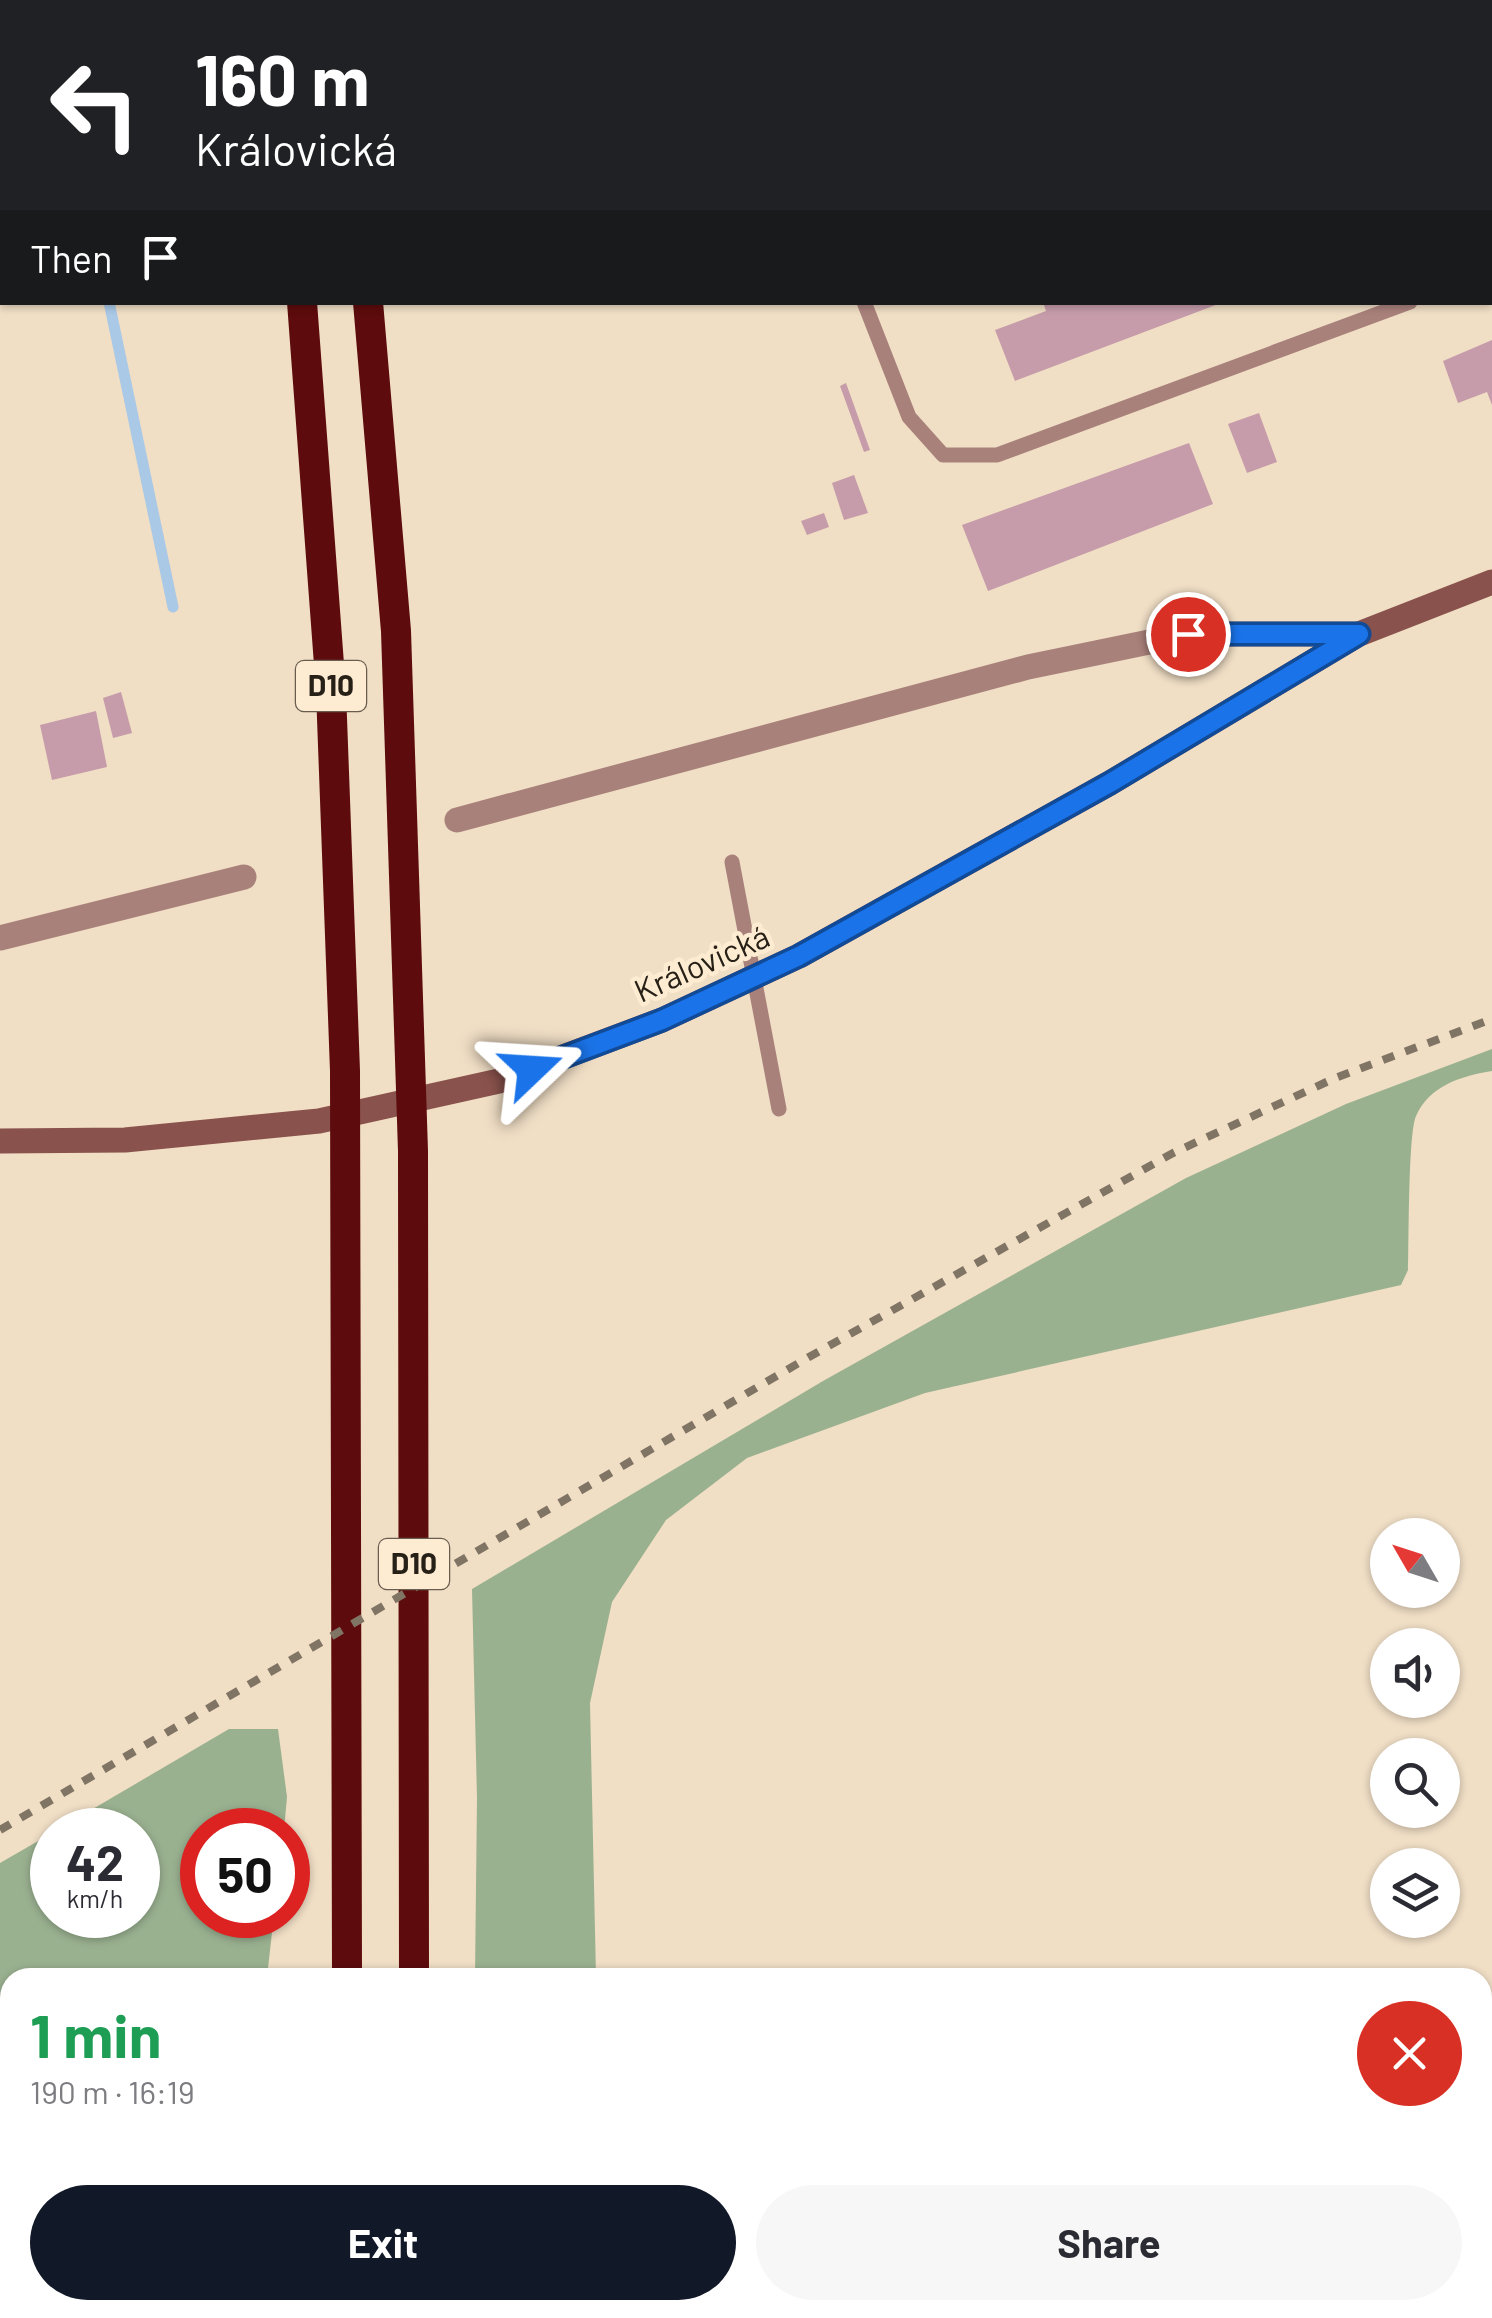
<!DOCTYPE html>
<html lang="en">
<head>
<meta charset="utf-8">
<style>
  :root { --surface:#fff; --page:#f7f7f7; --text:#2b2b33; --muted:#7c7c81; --accent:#111827 }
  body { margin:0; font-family:Barlow,sans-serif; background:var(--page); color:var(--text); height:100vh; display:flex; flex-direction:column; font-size:38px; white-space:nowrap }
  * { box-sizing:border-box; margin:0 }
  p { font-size:32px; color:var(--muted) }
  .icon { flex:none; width:55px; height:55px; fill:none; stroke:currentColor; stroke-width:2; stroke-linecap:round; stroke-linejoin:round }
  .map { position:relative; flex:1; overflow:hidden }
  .panel { position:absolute; left:0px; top:1968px; width:1492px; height:352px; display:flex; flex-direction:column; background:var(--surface); border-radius:30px 30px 0 0; box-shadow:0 2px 8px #0004 }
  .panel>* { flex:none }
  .guide { position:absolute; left:0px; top:0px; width:1492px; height:305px; box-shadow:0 2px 8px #0004; background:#202124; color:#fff; overflow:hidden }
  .needle { width:65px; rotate:309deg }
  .buttons { position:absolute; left:1370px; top:1518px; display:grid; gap:20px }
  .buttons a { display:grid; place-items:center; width:90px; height:90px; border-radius:50%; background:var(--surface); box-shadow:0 2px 8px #0004; font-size:50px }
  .speed { position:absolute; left:30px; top:1808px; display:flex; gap:20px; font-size:50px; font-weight:700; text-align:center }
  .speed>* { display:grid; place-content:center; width:130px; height:130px; border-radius:50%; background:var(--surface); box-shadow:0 2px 8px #0004; line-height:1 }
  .speed small { font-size:25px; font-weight:400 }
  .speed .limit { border:15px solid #d22; background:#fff; color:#111 }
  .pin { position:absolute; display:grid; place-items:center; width:85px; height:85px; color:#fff; margin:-42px; border:5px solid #fff; border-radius:50%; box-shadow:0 2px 10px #0007 }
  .me { position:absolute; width:110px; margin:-55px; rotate:70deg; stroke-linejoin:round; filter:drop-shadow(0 0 8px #0008) }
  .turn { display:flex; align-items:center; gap:35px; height:210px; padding:0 30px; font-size:45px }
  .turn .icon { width:130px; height:130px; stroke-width:2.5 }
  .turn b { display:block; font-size:70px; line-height:85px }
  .then { display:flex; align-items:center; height:95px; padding:0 30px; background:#0003; gap:20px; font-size:38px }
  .round { display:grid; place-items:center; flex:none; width:105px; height:105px; border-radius:52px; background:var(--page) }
  .head { display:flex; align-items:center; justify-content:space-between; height:170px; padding:0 30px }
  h1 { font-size:60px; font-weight:700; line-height:75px; color:#1e9e55 }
  .cta { display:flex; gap:20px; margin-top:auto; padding:20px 30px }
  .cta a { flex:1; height:115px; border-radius:60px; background:var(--accent); color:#fff; font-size:40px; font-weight:700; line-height:115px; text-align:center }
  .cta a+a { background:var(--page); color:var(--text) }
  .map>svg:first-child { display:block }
  .forest { fill:#9ab190 }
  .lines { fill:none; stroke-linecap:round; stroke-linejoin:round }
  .stream { stroke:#aac9e6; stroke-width:11 }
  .building { fill:#c69caa }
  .service { stroke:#a9817b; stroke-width:15 }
  .minor { stroke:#a9817b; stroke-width:25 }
  .secondary { stroke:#8a524c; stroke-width:25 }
  .motorway { stroke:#5d0b0c; stroke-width:30 }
  .rail { stroke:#807464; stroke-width:8; stroke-dasharray:12 12; stroke-linecap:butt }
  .route-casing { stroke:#114b97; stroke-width:25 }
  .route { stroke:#1a73e8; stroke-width:18 }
  .labels { text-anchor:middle; stroke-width:9; stroke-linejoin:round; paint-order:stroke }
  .shield { fill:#feecd2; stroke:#685d4f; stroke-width:2.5 }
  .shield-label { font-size:30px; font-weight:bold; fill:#272017 }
  .street-label { font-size:32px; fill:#272017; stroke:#feecd2 }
</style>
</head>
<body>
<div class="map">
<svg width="1492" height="2318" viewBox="0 0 1492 2318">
  <rect width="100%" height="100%" fill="#f0dec5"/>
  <g class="forest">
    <path d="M1492,1049v22c-30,5 -62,14 -76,45 -8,18 -7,128 -8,154l-7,15 -476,108 -178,65 -81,62 -54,82 -22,101 6,274h-121l2,-179 -5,-209 351,-208 363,-203 160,-74z"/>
    <path d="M229,1729h49l9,68 -3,33h-82v85h72l-7,62 -257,1v332h220l-1,8h-229v-455l52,-30v82h86v-85h-81z"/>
    <rect x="472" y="2310" width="132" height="8"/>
  </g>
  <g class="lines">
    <g class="stream">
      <path d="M27,0v2"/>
      <path d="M109,302l64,305"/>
    </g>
  </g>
  <g class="building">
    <path d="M1043,302h177l1,1 -206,78 -20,-51 51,-19z"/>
    <path d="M1492,340v65l-5,-13 -29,11 -15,-42z"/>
    <path d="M846,383l24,67 -6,2 -24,-66z"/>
    <path d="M1259,413l18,49 -30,11 -19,-49z"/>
    <path d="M1189,443l24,61 -225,87 -26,-66z"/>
    <path d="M854,475l14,38 -24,7 -12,-37z"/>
    <path d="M824,513l5,14 -22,8 -6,-14z"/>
    <path d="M121,692l11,41 -19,5 -10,-40z"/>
    <path d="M96,711l11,56 -55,13 -12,-55z"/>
  </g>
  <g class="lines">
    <g class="service">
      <path d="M748,0l1,2"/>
      <path d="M1490,273l2,-1"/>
      <path d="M864,302l45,115 34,38h54l413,-153"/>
      <path d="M732,862l47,247"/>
    </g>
    <g class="minor">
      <path d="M457,820l571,-153 160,-33h171"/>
      <path d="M0,938l244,-61"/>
    </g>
    <path class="secondary" d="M0,1141l125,-1 194,-19 180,-40 163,-61 137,-64 311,-173 249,-149 133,-52"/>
    <g class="motorway">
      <path d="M273,0l1,2"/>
      <path d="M339,0v2"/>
      <path d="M302,302l29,389 14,380 2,907"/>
      <path d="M368,302l28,329 17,520 1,827"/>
      <path d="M345,2318v-8"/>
      <path d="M414,2318v-8"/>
    </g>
    <path class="rail" d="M0,1830l809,-473 364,-204 162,-75 157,-59"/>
  </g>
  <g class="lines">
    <g class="route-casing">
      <path id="route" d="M532,1069l130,-49 137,-64 311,-173 249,-149h-171"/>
    </g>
    <use href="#route" class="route"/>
  </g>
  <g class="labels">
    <g class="shield">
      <rect x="296" y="661" width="70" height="50" rx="8"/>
      <rect x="379" y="1539" width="70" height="50" rx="8"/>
    </g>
    <g class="shield-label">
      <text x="331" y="696">D10</text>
      <text x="414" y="1574">D10</text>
    </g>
    <g class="street-label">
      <text transform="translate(702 964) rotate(-24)" y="11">Královická</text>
    </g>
  </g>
</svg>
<div class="buttons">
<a><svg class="needle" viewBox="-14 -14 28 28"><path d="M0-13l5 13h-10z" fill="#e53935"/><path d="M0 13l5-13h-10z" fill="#7c7c81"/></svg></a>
<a><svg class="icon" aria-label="sound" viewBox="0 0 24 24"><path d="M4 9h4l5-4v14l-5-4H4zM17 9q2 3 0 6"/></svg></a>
<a><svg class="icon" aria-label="search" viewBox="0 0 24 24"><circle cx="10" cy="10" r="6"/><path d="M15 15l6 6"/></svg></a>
<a><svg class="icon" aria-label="layers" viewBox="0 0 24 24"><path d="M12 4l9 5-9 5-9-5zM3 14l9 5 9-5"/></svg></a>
</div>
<div class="speed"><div>42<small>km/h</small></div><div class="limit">50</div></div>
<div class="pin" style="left:1188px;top:634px;background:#d93025"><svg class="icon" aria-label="arrive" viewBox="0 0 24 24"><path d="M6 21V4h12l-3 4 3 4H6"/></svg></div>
<svg class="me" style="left:532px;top:1069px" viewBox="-20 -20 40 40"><path d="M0-17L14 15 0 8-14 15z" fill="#1a73e8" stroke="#fff" stroke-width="4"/></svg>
<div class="guide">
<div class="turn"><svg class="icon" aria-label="left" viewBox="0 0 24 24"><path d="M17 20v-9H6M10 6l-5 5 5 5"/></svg><div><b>160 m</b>Královická</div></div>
<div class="then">Then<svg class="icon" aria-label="arrive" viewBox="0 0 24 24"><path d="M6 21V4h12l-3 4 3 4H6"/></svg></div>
</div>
<section class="panel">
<div class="head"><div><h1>1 min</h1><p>190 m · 16:19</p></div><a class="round" style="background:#d93025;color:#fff"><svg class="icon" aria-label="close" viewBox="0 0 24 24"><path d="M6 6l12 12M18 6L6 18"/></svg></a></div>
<div class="cta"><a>Exit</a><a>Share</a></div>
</section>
</div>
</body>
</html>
